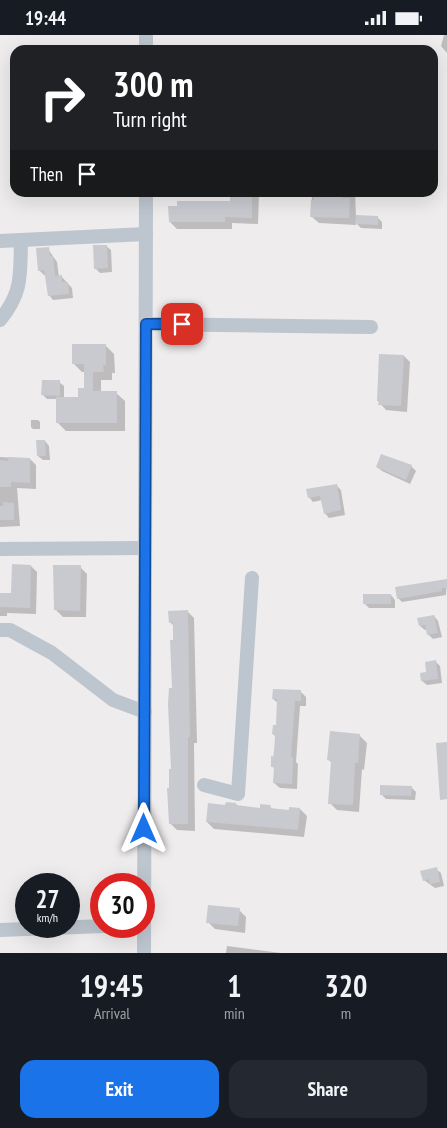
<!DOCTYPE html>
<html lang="en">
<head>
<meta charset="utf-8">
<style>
  :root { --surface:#171b24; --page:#242831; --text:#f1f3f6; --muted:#9ea1a6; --accent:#1a73e8 }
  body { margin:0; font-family:"PT Sans Narrow",sans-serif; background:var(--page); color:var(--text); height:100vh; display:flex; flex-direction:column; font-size:19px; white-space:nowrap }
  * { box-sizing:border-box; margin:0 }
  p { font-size:16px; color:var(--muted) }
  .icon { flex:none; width:28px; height:28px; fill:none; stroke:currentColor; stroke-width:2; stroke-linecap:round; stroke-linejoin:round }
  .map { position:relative; height:918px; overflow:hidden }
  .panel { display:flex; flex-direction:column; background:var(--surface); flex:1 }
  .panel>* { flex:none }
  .top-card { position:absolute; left:10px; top:10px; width:428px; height:152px; border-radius:15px; box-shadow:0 5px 20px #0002; background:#202124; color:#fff; overflow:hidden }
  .speed { position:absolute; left:15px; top:838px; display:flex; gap:10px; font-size:25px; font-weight:700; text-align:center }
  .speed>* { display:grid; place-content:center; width:65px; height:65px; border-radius:50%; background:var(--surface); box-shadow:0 5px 20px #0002; line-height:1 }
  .speed small { font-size:12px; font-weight:400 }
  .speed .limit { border:8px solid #d22; background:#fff; color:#111 }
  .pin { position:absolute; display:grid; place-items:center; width:42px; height:42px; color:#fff; margin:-21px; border-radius:10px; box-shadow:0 2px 8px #0006 }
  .me { position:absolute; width:55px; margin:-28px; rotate:0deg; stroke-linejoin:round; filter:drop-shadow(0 0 4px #0008) }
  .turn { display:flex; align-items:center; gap:18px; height:105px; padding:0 20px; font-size:22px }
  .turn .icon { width:65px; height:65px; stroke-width:2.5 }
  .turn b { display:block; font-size:35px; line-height:42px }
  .then { display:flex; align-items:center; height:48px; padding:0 20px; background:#0003; gap:10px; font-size:19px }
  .eta { display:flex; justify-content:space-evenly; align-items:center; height:85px; text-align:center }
  .eta b { font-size:30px; font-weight:700; line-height:35px }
  .button { display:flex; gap:10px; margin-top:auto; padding:10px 20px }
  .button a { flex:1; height:58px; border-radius:15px; background:var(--accent); color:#fff; font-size:20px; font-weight:700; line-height:58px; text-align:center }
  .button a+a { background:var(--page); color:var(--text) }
  .status { display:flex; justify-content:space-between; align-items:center; height:35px; padding:0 25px; background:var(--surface); direction:ltr }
  .status svg { height:14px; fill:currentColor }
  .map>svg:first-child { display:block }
  .shadow { fill:#0003 }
  .building { fill:#c9cad0 }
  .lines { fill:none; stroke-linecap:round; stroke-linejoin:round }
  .minor { stroke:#bdc5ce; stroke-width:14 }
  .route-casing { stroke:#114b97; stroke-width:12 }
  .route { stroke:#1a73e8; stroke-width:9 }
</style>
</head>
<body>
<div class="status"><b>19:44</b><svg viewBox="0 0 49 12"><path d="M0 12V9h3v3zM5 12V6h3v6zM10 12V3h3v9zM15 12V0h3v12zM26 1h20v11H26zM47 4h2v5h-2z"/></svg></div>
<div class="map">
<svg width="447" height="918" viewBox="0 0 447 918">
  <rect width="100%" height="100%" fill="#eeecec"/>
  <g class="shadow">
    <path d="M444,0h3v18l-6,-7z"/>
    <path d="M232,158h27l-1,31 -26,-1v6h-55l-7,-7 62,-20z"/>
    <path d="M312,158h43l1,24h21l5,5v7l-21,-1 -5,-5v2l-37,-2 -8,-7z"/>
    <path d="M106,211l5,4 1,22 -12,1 -5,-5z"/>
    <path d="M48,214l9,13 2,15 2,-1 11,12 1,10 -20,2 -4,-5 -3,-20h-2l-5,-5z"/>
    <path d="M106,311l8,8 1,19h-3v7h-11v12l15,1 9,8v30h-59l-9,-9v-23h-10l-4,-4 16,-13 5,4v13h15l6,-10v-17h-3l-9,-9z"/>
    <path d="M404,321l6,6 -3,50 -21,-2 -8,-9z"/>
    <path d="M31,385h7l2,2v7h-7l-2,-2z"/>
    <path d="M45,406l4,5 1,14h-7l-5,-4z"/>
    <path d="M0,422l30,2 6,6v24l-19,-1 3,38 -20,1z"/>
    <path d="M411,431l5,5 -6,13 -28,-13 -5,-4z"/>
    <path d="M336,450l5,5 4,25 -16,3 -4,-5 -3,-13 -9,2 -4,-5z"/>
    <path d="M31,531l6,6 -1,42 -29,-1v3h-7v-21h13z"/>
    <path d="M80,532l7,7 -1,43h-23l-7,-7z"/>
    <path d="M447,545l-1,15 -44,7 -4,-4z"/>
    <path d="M391,560l4,5v8h-26l-5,-5z"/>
    <path d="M188,577l6,6 3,125h-3l1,88 -18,-1 -7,-7 4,-182v-15l-4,-4z"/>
    <path d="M434,581l4,5 4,16 -9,2 -5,-5 -1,-4h-2l-5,-4z"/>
    <path d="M435,626l5,5 2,17 -15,2 -5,-4z"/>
    <path d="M301,657l5,5v9h-6l-4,56 2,2 -1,25 -17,-1 -6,-5 1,-14 -3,-3 4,-29 -3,-3 4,-8 1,-23 -5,-4z"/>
    <path d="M360,701l7,7 -3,27 -2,-1 -3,43 -22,-2 -7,-7 2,-40 -3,-3z"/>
    <path d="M411,752l5,5 -1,8 -29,-1 -5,-5z"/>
    <path d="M236,769l2,2 23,3 9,-2 3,2 17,2 10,-2 7,7 -3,21 -90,-8 -7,-7 19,-15z"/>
    <path d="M436,834l5,4 3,13 -9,2 -11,-8z"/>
    <path d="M239,875l7,7 -1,16 -30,-4 -7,-7z"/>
    <path d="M227,911l54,7h-55z"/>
  </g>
  <g class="building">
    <path d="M230,158h22v25l-27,-1v5h-56l-1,-16h9v-5h53z"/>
    <path d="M314,158h29l-1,5h8l-1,20 -39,-1 1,-17h3z"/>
    <path d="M356,180l22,1v9l-23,-1z"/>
    <path d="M93,210h14l1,23 -14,1z"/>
    <path d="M49,212l1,9h3l2,20 7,-1v7h6l1,12 -21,2 -4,-26 -6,1 -2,-23z"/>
    <path d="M72,309h34v21h-3l1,7h-11v19h24v32h-61v-26h22v-9h6v-24h-12z"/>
    <path d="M379,319l25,1 -3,51 -23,-1 1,-4h-2z"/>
    <path d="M42,345h18v16l-19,-1z"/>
    <path d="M36,405h9l1,16h-9z"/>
    <path d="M381,419l31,11 -6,15 -30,-13z"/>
    <path d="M8,422l22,1v25l-19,-1v5h-11v-27l8,1z"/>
    <path d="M337,449l4,26 -17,4 -4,-18 -12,2 -2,-9z"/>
    <path d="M3,467l11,1v17h-14v-14h3z"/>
    <path d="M12,529l19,1 -1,43 -30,-1v-14h11z"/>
    <path d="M53,530h28l-1,46 -26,-1z"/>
    <path d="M447,544v9h-5v3l-45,8 -2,-12z"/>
    <rect x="363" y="559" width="28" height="10"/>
    <path d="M188,575l2,127h-2v87h-19l-2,-36h2v-19h2l-3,-65 1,-16h3l-2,-48h3v-18l-4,1 -1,-12z"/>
    <path d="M434,580l4,18 -11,2 -2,-10 -6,1 -2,-8z"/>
    <path d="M436,625l2,19 -17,2 -1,-8 6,-1 -1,-10z"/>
    <path d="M273,654l28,1v11h-6l-4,56 2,1 -1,26 -19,-1 1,-16h-3v-11l3,1 1,-22 -3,-1 1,-9h3l1,-26h-5z"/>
    <path d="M330,696l30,3 -2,29h-3l-2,42 -25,-1 3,-43 -4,-1z"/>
    <path d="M447,707v57l-7,1 -4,-57z"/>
    <path d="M380,750l32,1 -1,10 -31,-1z"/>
    <path d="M226,767l10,1v2l24,3v-4l11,1 -1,3 19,2v-3l11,1 -2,22 -92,-8 2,-19 17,2z"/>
    <path d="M437,832l3,15 -10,2 -2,-5 -5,2 -3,-10z"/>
    <path d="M208,870l32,3 -2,18 -32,-3z"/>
  </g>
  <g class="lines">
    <g class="minor">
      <path d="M146,15v-15"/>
      <path d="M0,206l146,-7"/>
      <path d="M0,285c23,-28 20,-45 21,-79"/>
      <path d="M146,289l225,3"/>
      <path d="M0,514l145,-1"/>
      <path d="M0,595h10l42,23 61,47 32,12"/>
      <path d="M204,750l34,9 14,-216"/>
      <path d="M0,895l104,-4"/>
      <path d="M144,918l2,-760"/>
    </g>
  </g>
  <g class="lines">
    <g class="route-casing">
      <path id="route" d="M144,794l2,-505h36"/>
    </g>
    <use href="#route" class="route"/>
  </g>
</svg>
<div class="speed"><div>27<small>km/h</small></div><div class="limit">30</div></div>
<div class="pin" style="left:182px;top:289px;background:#d93025"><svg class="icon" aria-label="arrive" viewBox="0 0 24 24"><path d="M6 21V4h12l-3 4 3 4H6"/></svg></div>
<svg class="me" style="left:144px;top:794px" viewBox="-20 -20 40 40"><path d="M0-17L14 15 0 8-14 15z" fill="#1a73e8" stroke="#fff" stroke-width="4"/></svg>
<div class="top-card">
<div class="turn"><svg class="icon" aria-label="right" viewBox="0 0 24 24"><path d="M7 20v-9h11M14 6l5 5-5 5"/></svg><div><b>300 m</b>Turn right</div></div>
<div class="then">Then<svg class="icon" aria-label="arrive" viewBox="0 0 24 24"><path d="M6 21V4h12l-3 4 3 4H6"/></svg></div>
</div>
</div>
<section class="panel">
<div class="eta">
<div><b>19:45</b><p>Arrival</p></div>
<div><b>1</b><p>min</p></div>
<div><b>320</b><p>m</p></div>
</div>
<div class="button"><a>Exit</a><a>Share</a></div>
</section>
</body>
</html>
